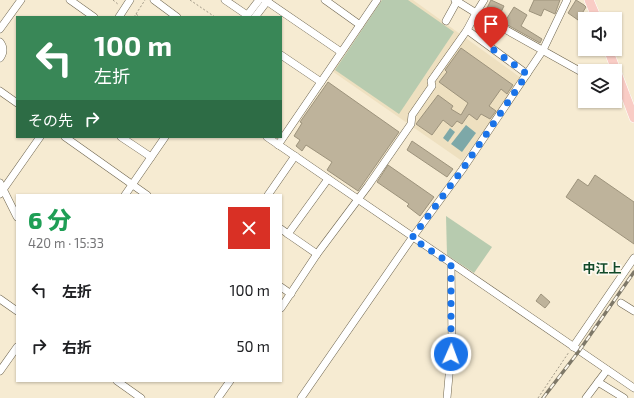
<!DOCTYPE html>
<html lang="ja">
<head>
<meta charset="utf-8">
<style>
  :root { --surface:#fff; --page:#f6f6f6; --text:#202124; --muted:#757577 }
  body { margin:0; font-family:"Exo 2","Noto Sans JP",sans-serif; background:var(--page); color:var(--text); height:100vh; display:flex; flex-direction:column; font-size:15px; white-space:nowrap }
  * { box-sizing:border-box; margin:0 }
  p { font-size:13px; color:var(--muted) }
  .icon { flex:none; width:22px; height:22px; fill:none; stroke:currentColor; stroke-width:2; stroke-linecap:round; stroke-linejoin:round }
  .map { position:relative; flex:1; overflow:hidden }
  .details { position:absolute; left:16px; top:194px; width:266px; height:188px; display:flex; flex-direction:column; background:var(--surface); border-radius:0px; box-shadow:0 1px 3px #0004 }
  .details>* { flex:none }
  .hud { position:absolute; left:16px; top:16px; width:266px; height:122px; border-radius:0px; box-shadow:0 1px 3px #0004; background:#398757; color:#fff; overflow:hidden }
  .fabs { position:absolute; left:578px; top:12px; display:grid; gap:8px }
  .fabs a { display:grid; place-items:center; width:44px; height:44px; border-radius:0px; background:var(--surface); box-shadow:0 1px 3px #0004; font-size:20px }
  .pin { position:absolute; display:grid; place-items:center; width:34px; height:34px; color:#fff; margin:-41px -17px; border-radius:50% 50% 50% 0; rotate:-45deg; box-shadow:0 0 4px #0007 }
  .pin .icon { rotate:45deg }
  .me { position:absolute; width:44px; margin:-22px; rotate:2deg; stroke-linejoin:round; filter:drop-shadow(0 0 3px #0008) }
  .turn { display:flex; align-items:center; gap:14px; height:84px; padding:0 12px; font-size:18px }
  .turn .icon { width:52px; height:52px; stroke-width:2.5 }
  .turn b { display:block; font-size:28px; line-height:34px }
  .then { display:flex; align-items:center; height:38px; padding:0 12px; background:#0003; gap:8px; font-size:15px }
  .round { display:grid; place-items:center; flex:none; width:42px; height:42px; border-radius:0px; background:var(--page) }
  .overview { display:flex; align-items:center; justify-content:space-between; height:68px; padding:0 12px }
  h1 { font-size:24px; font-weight:800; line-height:30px; color:#1e9e55 }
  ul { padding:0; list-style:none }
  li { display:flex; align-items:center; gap:12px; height:56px; padding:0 12px }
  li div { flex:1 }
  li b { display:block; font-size:15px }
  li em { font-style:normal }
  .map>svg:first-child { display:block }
  .built { fill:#eee0c0 }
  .green { fill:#b7cbaf }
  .water { fill:#7da8a8 }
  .building { fill:#beb39b; stroke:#9d937c }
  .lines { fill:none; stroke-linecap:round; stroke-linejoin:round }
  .minor-casing { stroke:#6e654f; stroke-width:8 }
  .major-casing { stroke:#fff; stroke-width:10 }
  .path { stroke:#a19987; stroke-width:1; stroke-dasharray:2 2; stroke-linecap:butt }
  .minor { stroke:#fff; stroke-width:7 }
  .major { stroke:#f9ccc5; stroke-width:9 }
  .rail-casing { stroke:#7e7868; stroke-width:3.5 }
  .rail { stroke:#fdf9ef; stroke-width:2; stroke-dasharray:6; stroke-linecap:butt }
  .route { stroke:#1a73e8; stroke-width:7; stroke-dasharray:0 12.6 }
  .labels { text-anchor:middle; stroke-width:3.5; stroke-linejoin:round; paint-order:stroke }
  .neighbourhood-label { font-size:13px; font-weight:bold; fill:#114a2a; stroke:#fdf9ef }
</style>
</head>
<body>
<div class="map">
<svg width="634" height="398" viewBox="0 0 634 398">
  <rect width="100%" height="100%" fill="#f6ebd2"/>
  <path class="built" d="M380,0h33l108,78 -59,83 -130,-90z"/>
  <g class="green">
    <path d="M382,0h26l46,32 -55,82 -64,-44z"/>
    <path d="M446,216l46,31 -18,26 -27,-18z"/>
  </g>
  <g class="water">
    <path d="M466,125l10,8 -14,19 -11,-8z"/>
    <path d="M450,128l5,4 -7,10 -5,-4z"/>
  </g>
  <g class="building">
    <path d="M491,0l13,6 -5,10 -13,-6z"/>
    <path d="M534,0h26l-5,14 -11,-5 -3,7 -12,-5z"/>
    <path d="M576,0l8,5 2,2 -8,13 -10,-7z"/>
    <path d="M514,7l13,8 -6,11 21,13 -2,4 -36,-20z"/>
    <path d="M461,48l52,37 -6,9 -6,-5 -12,17 7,5 -6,8 -9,-5 -4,6 -8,-6 -7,10 -5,-3 -5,6 -9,-7 -11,15 -16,-11 22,-29 15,11 -2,3 10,6 7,-12 -29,-21 8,-10 -2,-2z"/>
    <path d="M328,82l71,50 -41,59 -31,-21 5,-8 -26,-17 -4,6 -6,-5 4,-6 -6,-4 8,-13 -2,-1z"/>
    <path d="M412,141l41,28 -6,8 -40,-27z"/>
    <path d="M388,165l46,32 -14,19 -13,-10 2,-2 -32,-22z"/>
    <path d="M595,175l39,27v42l-68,-47 12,-18 10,7z"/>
    <path d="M541,294l9,8 -5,6 -9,-7z"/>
  </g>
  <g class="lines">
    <g class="minor-casing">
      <g id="minor">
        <path d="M70,0l24,17"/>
        <path d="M154,0l23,17"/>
        <path d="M225,0l22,15"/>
        <path d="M265,0l76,52"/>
        <path d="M325,0l35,25 17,-25"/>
        <path d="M455,0l21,13 -9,17 60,44"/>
        <path d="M484,0l-8,13 109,61"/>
        <path d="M119,17l11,-17"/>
        <path d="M246,17l13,-17"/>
        <path d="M255,17l13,-17"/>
        <path d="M446,21l11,-20"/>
        <path d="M0,29l21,-29"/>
        <path d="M0,42c4,5 4,11 0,16"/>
        <path d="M321,82l39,-57"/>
        <path d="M615,89l11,6"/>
        <path d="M0,91l17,12"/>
        <path d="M65,137l82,58"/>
        <path d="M121,137l30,20"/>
        <path d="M267,137l367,251"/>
        <path d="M278,145l43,-63 -40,-27"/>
        <path d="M0,183l17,34"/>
        <path d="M0,194l40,-57"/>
        <path d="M125,195l40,-58"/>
        <path d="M268,195l27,-39"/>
        <path d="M281,229l7,5"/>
        <path d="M317,254l-29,-20 40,-55"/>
        <path d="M281,287l10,7"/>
        <path d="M0,299l17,12"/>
        <path d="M621,303l13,8"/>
        <path d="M281,308l36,-54 51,-68 43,-62 1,-9 20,-29 -1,-5 36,-51"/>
        <path d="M573,347l61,-89"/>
        <path d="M607,370l-9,12 26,16"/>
        <path d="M0,371l17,-24"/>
        <path d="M117,381l24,17"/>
        <path d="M218,398l12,-17"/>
        <path d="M301,398l111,-160 50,-68 81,-120 24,-50"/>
        <path d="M447,398l5,-56 -1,-78"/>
        <path d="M586,398l12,-16"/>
      </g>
    </g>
    <g class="major-casing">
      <g id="major">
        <path d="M589,0l8,19"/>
        <path d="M608,49l26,69"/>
      </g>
    </g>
    <g class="path">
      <path d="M113,0l6,5"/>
      <path d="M190,0l25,17"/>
      <path d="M136,14l9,-14"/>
      <path d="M134,17l2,-3 4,3"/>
      <path d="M538,398l31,-46"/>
    </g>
    <use href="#minor" class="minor"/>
    <use href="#major" class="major"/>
    <g class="rail-casing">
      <path id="rail" d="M543,398l36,-47 55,-79"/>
    </g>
    <use href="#rail" class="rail"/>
  </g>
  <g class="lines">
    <path class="route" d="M451,354v-90l-39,-26 50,-68 65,-96 -36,-26"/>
  </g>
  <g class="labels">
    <g class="neighbourhood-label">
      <text x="602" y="273">中江上</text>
    </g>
  </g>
</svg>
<div class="fabs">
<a><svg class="icon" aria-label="sound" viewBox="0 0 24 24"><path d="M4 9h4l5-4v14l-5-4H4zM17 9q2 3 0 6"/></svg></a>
<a><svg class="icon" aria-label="layers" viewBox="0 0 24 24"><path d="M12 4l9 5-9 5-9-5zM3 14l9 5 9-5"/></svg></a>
</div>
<div class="pin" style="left:491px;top:48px;background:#d93025"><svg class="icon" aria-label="arrive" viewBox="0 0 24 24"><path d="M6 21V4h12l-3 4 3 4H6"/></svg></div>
<svg class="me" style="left:451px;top:354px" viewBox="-20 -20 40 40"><circle r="17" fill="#1a73e8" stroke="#fff" stroke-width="3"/><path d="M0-11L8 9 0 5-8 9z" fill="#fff"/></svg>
<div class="hud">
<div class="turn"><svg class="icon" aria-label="left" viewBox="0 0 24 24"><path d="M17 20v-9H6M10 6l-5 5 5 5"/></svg><div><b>100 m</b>左折</div></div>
<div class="then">その先<svg class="icon" aria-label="right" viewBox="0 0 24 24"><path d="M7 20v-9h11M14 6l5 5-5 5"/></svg></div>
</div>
<section class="details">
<div class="overview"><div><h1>6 分</h1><p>420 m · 15:33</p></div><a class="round" style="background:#d93025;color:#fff"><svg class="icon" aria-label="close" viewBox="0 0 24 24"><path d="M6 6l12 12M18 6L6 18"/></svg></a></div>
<ul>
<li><svg class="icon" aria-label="left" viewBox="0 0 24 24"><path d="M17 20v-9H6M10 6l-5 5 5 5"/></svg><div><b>左折</b></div><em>100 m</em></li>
<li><svg class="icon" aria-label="right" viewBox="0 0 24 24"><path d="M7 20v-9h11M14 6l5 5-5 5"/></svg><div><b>右折</b></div><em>50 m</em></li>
</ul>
</section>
</div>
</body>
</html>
